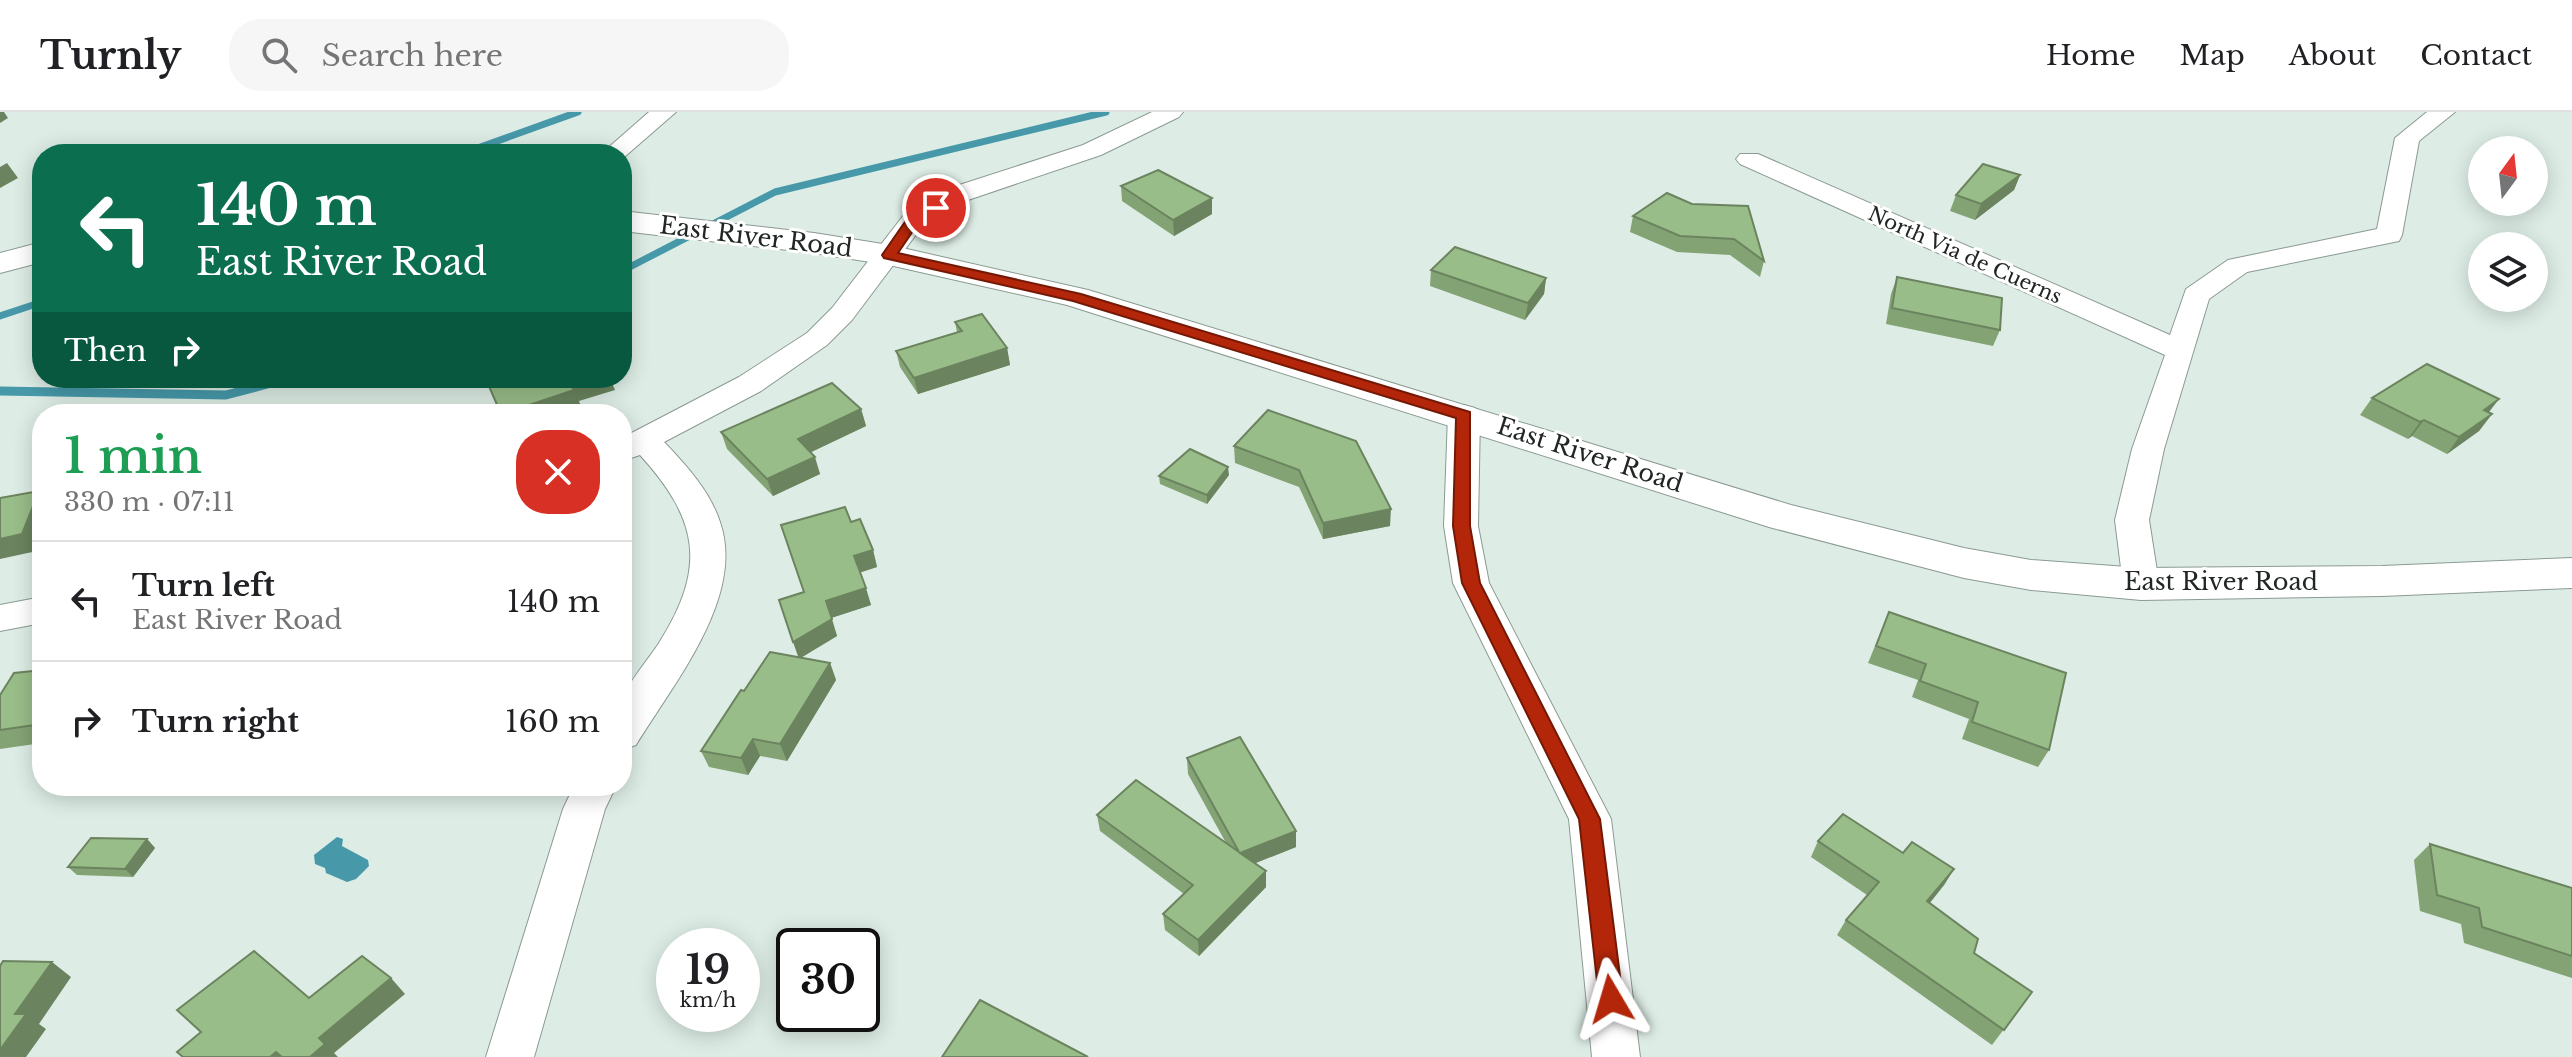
<!DOCTYPE html>
<html lang="en">
<head>
<meta charset="utf-8">
<style>
  :root { --surface:#fff; --page:#f6f6f6; --text:#202124; --muted:#757577; --line:#e0e0e0 }
  body { margin:0; font-family:"Libre Baskerville",serif; background:var(--page); color:var(--text); height:100vh; display:flex; flex-direction:column; font-size:30px; white-space:nowrap }
  * { box-sizing:border-box; margin:0 }
  p { font-size:26px; color:var(--muted) }
  .icon { flex:none; width:44px; height:44px; fill:none; stroke:currentColor; stroke-width:2; stroke-linecap:round; stroke-linejoin:round }
  .map { position:relative; flex:1; overflow:hidden }
  .panel { position:absolute; left:32px; top:292px; width:600px; height:392px; display:flex; flex-direction:column; background:var(--surface); border-radius:32px; box-shadow:0 4px 20px #0003 }
  .panel>* { flex:none }
  .hud { position:absolute; left:32px; top:32px; width:600px; height:244px; border-radius:32px; box-shadow:0 4px 20px #0003; background:#0b6e4f; color:#fff; overflow:hidden }
  .needle { width:52px; rotate:15deg }
  .buttons { position:absolute; left:2468px; top:24px; display:grid; gap:16px }
  .buttons a { display:grid; place-items:center; width:80px; height:80px; border-radius:50%; background:var(--surface); box-shadow:0 4px 20px #0003; font-size:40px }
  .speed { position:absolute; left:656px; top:816px; display:flex; gap:16px; font-size:40px; font-weight:700; text-align:center }
  .speed>* { display:grid; place-content:center; width:104px; height:104px; border-radius:50%; background:var(--surface); box-shadow:0 4px 20px #0003; line-height:1 }
  .speed small { font-size:20px; font-weight:400 }
  .speed .limit { border:4px solid #111; border-radius:12px; background:#fff; color:#111 }
  .pin { position:absolute; display:grid; place-items:center; width:68px; height:68px; color:#fff; margin:-34px; border:4px solid #fff; border-radius:50%; box-shadow:0 2px 8px #0007 }
  .me { position:absolute; width:88px; margin:-44px; rotate:353deg; stroke-linejoin:round; filter:drop-shadow(0 0 6px #0008) }
  .turn { display:flex; align-items:center; gap:28px; height:168px; padding:0 32px; font-size:36px }
  .turn .icon { width:104px; height:104px; stroke-width:2.5 }
  .turn b { display:block; font-size:56px; line-height:68px }
  .then { display:flex; align-items:center; height:76px; padding:0 32px; background:#0003; gap:16px; font-size:30px }
  .round { display:grid; place-items:center; flex:none; width:84px; height:84px; border-radius:32px; background:var(--page) }
  .summary { display:flex; align-items:center; justify-content:space-between; height:136px; padding:0 32px }
  h1 { font-size:48px; font-weight:600; line-height:60px; color:#1e9e55 }
  ul { padding:0; list-style:none }
  li { display:flex; align-items:center; gap:24px; height:120px; padding:0 32px; border-top:2px solid var(--line) }
  li div { flex:1 }
  li b { display:block; font-size:30px }
  li em { font-style:normal }
  header { display:flex; align-items:center; gap:48px; box-sizing:border-box; height:112px; padding:0 40px; background:var(--surface); border-bottom:2px solid var(--line) }
  header strong { font-size:38px }
  nav { display:flex; gap:44px; margin-inline-start:auto; font-size:28px }
  .search { width:560px; height:72px; background:var(--page); display:flex; align-items:center; gap:20px; box-sizing:border-box; padding:0 28px; border-radius:32px; color:var(--muted); font-size:30px }
  .map>svg:first-child { display:block }
  .water { fill:#4799aa }
  .lines { fill:none; stroke-linecap:round; stroke-linejoin:round }
  .stream-far1 { stroke:#4799aa; stroke-width:7 }
  .stream { stroke:#4799aa; stroke-width:9 }
  .street-casing { stroke:#8b9a92; stroke-width:2 }
  .secondary-casing { stroke:#8b9a92; stroke-width:2 }
  .street { fill:#fff; fill-rule:evenodd }
  .secondary { fill:#fff; fill-rule:evenodd }
  .wall { fill:#84a375 }
  .shaded-wall { fill:#6b845f }
  .building { fill:#99bd88; stroke:#6b845f; stroke-width:2 }
  .route { fill:#b32609; stroke:#741906; stroke-width:2 }
  .labels { text-anchor:middle; stroke-width:6; stroke-linejoin:round; paint-order:stroke }
  .far-street-label { font-size:20px; fill:#212623; stroke:#fff }
  .street-label { font-size:24px; fill:#212623; stroke:#fff }
</style>
</head>
<body>
<header>
<strong>Turnly</strong>
<div class="search"><svg class="icon" aria-label="search" viewBox="0 0 24 24"><circle cx="10" cy="10" r="6"/><path d="M15 15l6 6"/></svg>Search here</div>
<nav><a>Home</a><a>Map</a><a>About</a><a>Contact</a></nav>
</header>
<div class="map">
<svg width="2572" height="945" viewBox="0 0 2572 945">
  <rect width="100%" height="100%" fill="#ddede5"/>
  <path class="water" d="M337,725l6,2 -1,7 26,14 1,6 -13,13 -9,3 -21,-9 -1,-5 -10,-4 -1,-9z"/>
  <g class="lines">
    <g class="stream-far1">
      <path d="M461,42l117,-42"/>
      <path d="M622,159l153,-79 331,-80"/>
      <path d="M0,204l42,-14"/>
    </g>
    <path class="stream" d="M0,279l226,4 64,-17"/>
    <g class="street-casing">
      <g id="street">
        <path d="M649,0h27l-54,47v-5h-21z"/>
        <path d="M1152,0h31l-4,5 -78,38 -133,45 -47,28 -69,92 -25,25 -66,46 -97,51c22,23 46,49 56,80 26,75 -47,162 -84,223l-14,5c0,-15 -4,-36 0,-50 7,-19 26,-40 37,-57 48,-76 40,-123 -19,-188l-18,6v-23l117,-61 68,-44 25,-25 71,-92 47,-28 133,-43z"/>
        <path d="M2427,0h28l-36,29 -17,94 -3,6 -152,31 -38,27 -45,150 -15,71 10,64 -5,9 -13,4 -13,-4 -5,-9 -8,-64 17,-71 33,-94 -425,-191 -4,-5 4,-5h18l412,181 16,-46 42,-29 149,-31 18,-91z"/>
        <path d="M1464,293l11,3 5,7 -2,111 11,57 122,236 29,238h-48l-23,-238 -116,-236 -9,-57 4,-111 5,-7z"/>
        <path d="M42,485v26l-42,8v-26z"/>
        <path d="M574,674h42l-11,23 -71,248h-48l77,-248z"/>
      </g>
    </g>
    <g class="secondary-casing">
      <g id="secondary">
        <path d="M622,99l192,22 75,12 199,45 703,215 173,43 67,12 110,8 241,-2 190,-8v30l-190,8 -241,4 -110,-10 -67,-12 -195,-51 -702,-222 -178,-40 -75,-12 -192,-22z"/>
        <path d="M42,130v20l-42,11v-20z"/>
      </g>
    </g>
    <use href="#street" class="street"/>
    <use href="#secondary" class="secondary"/>
  </g>
  <g class="wall">
    <path d="M2020,63l-6,15 -39,30 -25,-9 6,-16z"/>
    <path d="M1121,74l91,12v16l-38,22 -52,-35z"/>
    <path d="M1692,92l72,57 -4,16 -30,-22 -53,-3 -47,-20 3,-16z"/>
    <path d="M1431,158l115,8 -2,16 -19,26 -95,-34z"/>
    <path d="M1897,165l103,53 -7,16 -107,-22 5,-30z"/>
    <path d="M955,210l52,26 3,17 -92,29 -18,-27 -4,-16 61,-19z"/>
    <path d="M2372,286l117,14 3,2 -13,17 -32,23 -35,-18 -4,3 -48,-24z"/>
    <path d="M861,297l5,17 -55,26 9,22 -47,22 -46,-47 -6,-17z"/>
    <path d="M1268,298l122,116 -67,13 -24,-52 -64,-24 -1,-17z"/>
    <path d="M1229,363l-22,29 -47,-20 -1,-8z"/>
    <path d="M851,410l22,28 4,17 -17,5 11,33 -40,13 6,18 -37,22 30,5 6,17 -49,81 -27,-5 -12,19 -39,-8 -8,-16 43,-60 54,-33 6,-66z"/>
    <path d="M1889,500l160,138 -11,17 -76,-28 7,-20 -57,-22 6,-17 -50,-17z"/>
    <path d="M42,558v73l-42,6v-54z"/>
    <path d="M1187,646l109,89 -41,16 11,24 -67,69 -34,-26 -2,-16 21,-20 -84,-63 -3,-16 129,28 -38,-69z"/>
    <path d="M147,727l8,9 -22,29 -56,-2 -9,-8z"/>
    <path d="M1818,729l85,12 51,16 -10,16 -14,18 44,50 58,39 -40,53 -155,-110 9,-15 21,-25 -56,-38z"/>
    <path d="M2430,732l142,44v90l-108,-35 -3,-19 -41,-13 -6,-51z"/>
  </g>
  <g class="shaded-wall">
    <path d="M0,0h4l4,6 -8,5z"/>
    <path d="M7,51l11,15 -18,10v-21z"/>
    <path d="M2020,63l-6,15 -39,30 6,-16z"/>
    <path d="M1212,86v16l-38,22 -1,-16z"/>
    <path d="M1546,166l-2,16 -19,26 3,-17z"/>
    <path d="M1007,236l3,17 -92,29 -4,-16z"/>
    <path d="M592,266h18l5,12 -36,11 2,6 -21,7h-58l69,-29z"/>
    <path d="M2499,287l-13,17 -2,-6z"/>
    <path d="M861,297l5,17 -63,30 -5,-17z"/>
    <path d="M2492,302l-13,17 -32,23 12,-17z"/>
    <path d="M2424,308l-12,16 -4,3 12,-17z"/>
    <path d="M815,345l5,17 -47,22 -6,-17z"/>
    <path d="M1228,355l1,8 -22,29v-9z"/>
    <path d="M39,379l3,4v42l-5,14 -37,8v-20z"/>
    <path d="M1391,397l-1,17 -67,13v-16z"/>
    <path d="M873,438l4,17 -18,6 -5,-17z"/>
    <path d="M866,476l5,17 -40,13 -5,-17z"/>
    <path d="M832,507l5,17 -38,23 -6,-17z"/>
    <path d="M830,551l6,17 -49,81 -7,-17z"/>
    <path d="M753,627l7,17 -12,19 -7,-17z"/>
    <path d="M1296,719v16l-55,22 -1,-16z"/>
    <path d="M147,727l8,9 -22,29 -8,-8z"/>
    <path d="M1954,757l-10,16 -26,32 9,-16z"/>
    <path d="M1266,759v16l-67,69 -1,-16z"/>
    <path d="M52,850l19,15 -32,47 7,5 -20,28h-26v-7l15,-36z"/>
    <path d="M391,866l14,16 -71,59 4,4h-28l9,-19z"/>
    <path d="M276,940l6,5h-12z"/>
  </g>
  <g class="building">
    <path d="M1983,52l37,11 -39,29 -25,-9z"/>
    <path d="M1158,58l54,28 -39,22 -52,-34z"/>
    <path d="M1667,81l25,11 56,2 16,55 -30,-22 -54,-3 -47,-20z"/>
    <path d="M1455,135l91,31 -18,25 -97,-33z"/>
    <path d="M1897,165l105,21 -2,32 -108,-22z"/>
    <path d="M982,202l25,34 -93,30 -18,-27 66,-20 -7,-9z"/>
    <path d="M2427,252l72,35 -15,11 8,4 -33,23 -35,-17 -4,2 -48,-24z"/>
    <path d="M497,266h95l-21,7 3,5 -72,24h-1l-13,-30 10,-3z"/>
    <path d="M832,271l29,26 -63,30 17,18 -48,22 -46,-47z"/>
    <path d="M1268,298l88,31 35,68 -68,14 -24,-53 -65,-24z"/>
    <path d="M1190,337l38,18 -21,28 -48,-19z"/>
    <path d="M39,379l-17,43 -22,5v-41z"/>
    <path d="M845,395l6,15 9,-3 13,31 -19,6 12,32 -40,13 6,18 -39,23 -14,-42 25,-8 -23,-67z"/>
    <path d="M1889,500l177,61 -17,77 -77,-28 6,-20 -58,-21 6,-17 -50,-18z"/>
    <path d="M770,540l60,11 -50,81 -27,-5 -12,19 -40,-7 40,-61 3,1z"/>
    <path d="M42,558v54l-42,6v-35l14,-22z"/>
    <path d="M1240,625l56,94 -56,22 26,18 -68,69 -35,-26 30,-29 -96,-70 39,-35 103,72 -52,-94z"/>
    <path d="M1843,702l60,39 9,-11 42,27 -27,32 51,38 -4,14 58,39 -28,38 -158,-110 33,-38 -61,-41z"/>
    <path d="M91,726l56,1 -22,30 -57,-2z"/>
    <path d="M2430,732l142,44v68l-90,-29 -3,-19 -42,-13z"/>
    <path d="M254,839l55,47 53,-42 29,22 -72,60 6,6 -15,13h-28l-6,-5 -6,5h-87l-6,-5 24,-20 -24,-22z"/>
    <path d="M3,849l49,1 -37,52h11l-26,36v-84z"/>
    <path d="M980,888l108,57h-146z"/>
  </g>
  <path class="route" d="M931,93l11,3 -25,17 -19,28 183,41 389,118v114l10,57 120,236 23,180 -4,8 -8,3 -9,-3 -3,-8 -20,-180 -117,-236 -9,-57 3,-108 -383,-117 -189,-43 -2,-3 25,-36z"/>
  <g class="labels">
    <g class="far-street-label">
      <text transform="translate(1965 143) rotate(24)" y="7">North Via de Cuerns</text>
    </g>
    <g class="street-label">
      <text transform="translate(756 125) rotate(7)" y="8">East River Road</text>
      <text transform="translate(1590 343) rotate(18)" y="8">East River Road</text>
      <text x="2221" y="478">East River Road</text>
    </g>
  </g>
</svg>
<div class="buttons">
<a><svg class="needle" viewBox="-14 -14 28 28"><path d="M0-13l5 13h-10z" fill="#e53935"/><path d="M0 13l5-13h-10z" fill="#757577"/></svg></a>
<a><svg class="icon" aria-label="layers" viewBox="0 0 24 24"><path d="M12 4l9 5-9 5-9-5zM3 14l9 5 9-5"/></svg></a>
</div>
<div class="speed"><div>19<small>km/h</small></div><div class="limit">30</div></div>
<div class="pin" style="left:936px;top:96px;background:#d93025"><svg class="icon" aria-label="arrive" viewBox="0 0 24 24"><path d="M6 21V4h12l-3 4 3 4H6"/></svg></div>
<svg class="me" style="left:1611px;top:887px" viewBox="-20 -20 40 40"><path d="M0-17L14 15 0 8-14 15z" fill="#b32609" stroke="#fff" stroke-width="4"/></svg>
<div class="hud">
<div class="turn"><svg class="icon" aria-label="left" viewBox="0 0 24 24"><path d="M17 20v-9H6M10 6l-5 5 5 5"/></svg><div><b>140 m</b>East River Road</div></div>
<div class="then">Then<svg class="icon" aria-label="right" viewBox="0 0 24 24"><path d="M7 20v-9h11M14 6l5 5-5 5"/></svg></div>
</div>
<section class="panel">
<div class="summary"><div><h1>1 min</h1><p>330 m · 07:11</p></div><a class="round" style="background:#d93025;color:#fff"><svg class="icon" aria-label="close" viewBox="0 0 24 24"><path d="M6 6l12 12M18 6L6 18"/></svg></a></div>
<ul>
<li><svg class="icon" aria-label="left" viewBox="0 0 24 24"><path d="M17 20v-9H6M10 6l-5 5 5 5"/></svg><div><b>Turn left</b><p>East River Road</p></div><em>140 m</em></li>
<li><svg class="icon" aria-label="right" viewBox="0 0 24 24"><path d="M7 20v-9h11M14 6l5 5-5 5"/></svg><div><b>Turn right</b></div><em>160 m</em></li>
</ul>
</section>
</div>
</body>
</html>
